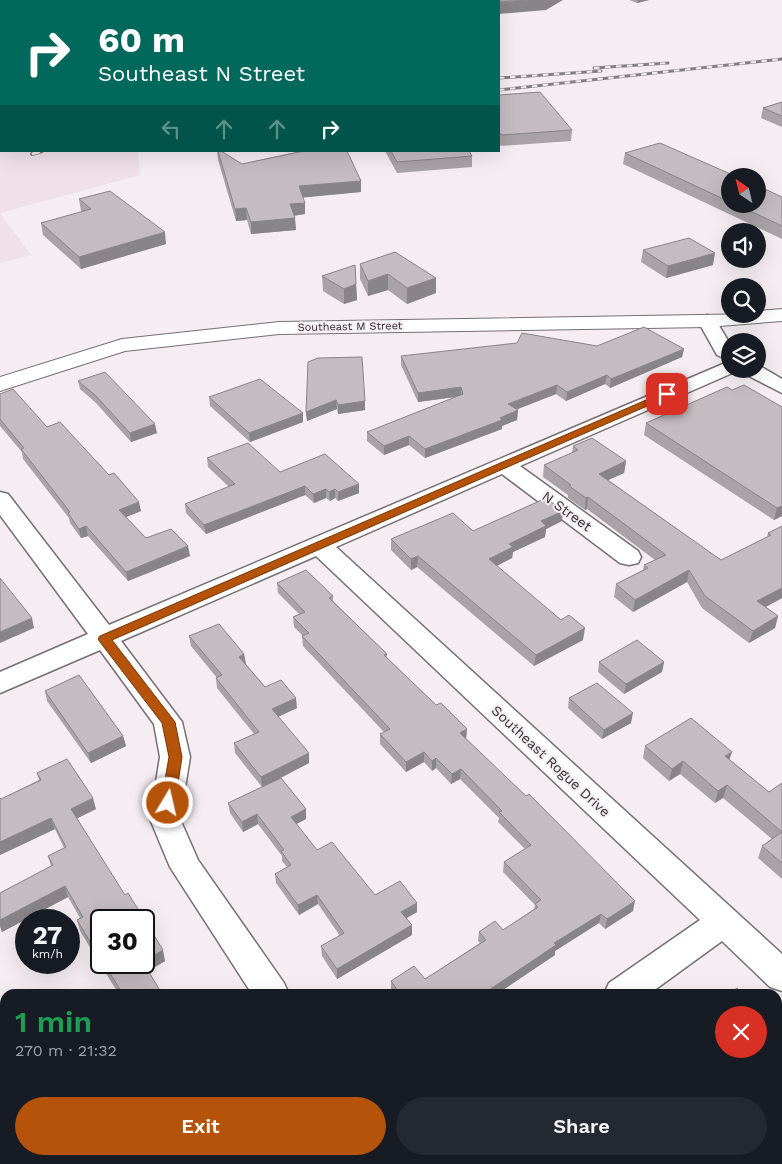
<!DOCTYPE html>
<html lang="en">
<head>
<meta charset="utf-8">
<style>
  :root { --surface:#171b24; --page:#242831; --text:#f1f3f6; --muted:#9ea1a6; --accent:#b45309 }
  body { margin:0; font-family:"Work Sans",sans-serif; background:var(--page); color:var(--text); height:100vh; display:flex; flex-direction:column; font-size:19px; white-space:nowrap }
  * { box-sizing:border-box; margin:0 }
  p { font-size:16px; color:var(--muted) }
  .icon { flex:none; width:28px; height:28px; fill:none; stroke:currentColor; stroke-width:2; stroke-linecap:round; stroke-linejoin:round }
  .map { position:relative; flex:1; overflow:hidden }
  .details { position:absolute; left:0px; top:989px; width:782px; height:176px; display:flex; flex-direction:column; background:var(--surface); border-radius:15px 15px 0 0; box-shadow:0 5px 20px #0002 }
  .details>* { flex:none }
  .hud { position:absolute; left:0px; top:0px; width:500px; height:152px; box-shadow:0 5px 20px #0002; background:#00695c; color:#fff; overflow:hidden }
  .needle { width:32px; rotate:325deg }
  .fabs { position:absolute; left:721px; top:168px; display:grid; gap:10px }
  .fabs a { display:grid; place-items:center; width:45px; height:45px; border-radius:50%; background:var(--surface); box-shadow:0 5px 20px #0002; font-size:25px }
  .speed { position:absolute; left:15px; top:909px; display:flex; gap:10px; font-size:25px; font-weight:700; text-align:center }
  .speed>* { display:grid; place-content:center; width:65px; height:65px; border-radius:50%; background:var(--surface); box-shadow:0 5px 20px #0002; line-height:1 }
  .speed small { font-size:12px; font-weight:400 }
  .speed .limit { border:2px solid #111; border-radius:8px; background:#fff; color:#111 }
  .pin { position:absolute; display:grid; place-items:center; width:42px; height:42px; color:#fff; margin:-21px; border-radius:10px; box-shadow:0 2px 8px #0006 }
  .me { position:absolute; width:55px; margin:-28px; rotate:9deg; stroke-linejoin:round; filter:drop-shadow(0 0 4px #0008) }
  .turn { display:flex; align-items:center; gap:18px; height:105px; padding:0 15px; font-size:22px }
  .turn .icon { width:65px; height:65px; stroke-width:2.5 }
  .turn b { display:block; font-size:35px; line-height:42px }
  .lanes { display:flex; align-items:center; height:48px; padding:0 15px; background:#0003; justify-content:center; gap:25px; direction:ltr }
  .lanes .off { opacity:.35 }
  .round { display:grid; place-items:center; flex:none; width:52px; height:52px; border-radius:26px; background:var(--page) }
  .overview { display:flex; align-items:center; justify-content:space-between; height:85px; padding:0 15px }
  h1 { font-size:30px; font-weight:600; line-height:38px; color:#1e9e55 }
  .button { display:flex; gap:10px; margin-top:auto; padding:10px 15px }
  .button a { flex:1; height:58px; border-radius:30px; background:var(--accent); color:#fff; font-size:20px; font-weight:600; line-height:58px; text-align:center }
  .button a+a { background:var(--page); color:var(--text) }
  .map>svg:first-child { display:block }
  .built { fill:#efe0ea }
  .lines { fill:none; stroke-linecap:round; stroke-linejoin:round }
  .minor-casing { stroke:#766f73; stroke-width:3 }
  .tertiary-casing { stroke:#766f73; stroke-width:2 }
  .minor { fill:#fff; fill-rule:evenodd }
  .tertiary { fill:#fff; fill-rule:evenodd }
  .rail-far1-casing { stroke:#837e81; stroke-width:3 }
  .rail-casing { stroke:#837e81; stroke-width:4 }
  .rail-far1 { stroke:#f5edf2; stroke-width:2; stroke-dasharray:5.5; stroke-linecap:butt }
  .rail { stroke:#f5edf2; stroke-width:2.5; stroke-dasharray:8; stroke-linecap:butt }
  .wall { fill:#a9a2a6; fill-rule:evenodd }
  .shaded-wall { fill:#898487 }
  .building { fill:#c4bcc1; stroke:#898487 }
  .route { fill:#b45309; stroke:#753606 }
  .labels { text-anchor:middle; stroke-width:4; stroke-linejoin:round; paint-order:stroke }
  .far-street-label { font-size:11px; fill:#312e30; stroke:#f5edf2 }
  .street-label { font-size:14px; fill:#312e30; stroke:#f5edf2 }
</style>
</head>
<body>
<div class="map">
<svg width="782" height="1164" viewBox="0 0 782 1164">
  <rect width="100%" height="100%" fill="#f5edf2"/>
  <path class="built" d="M0,133l1,18h137l2,24 -140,38 31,42 -31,8z"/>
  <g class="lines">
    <g class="minor-casing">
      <g id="minor">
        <path d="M707,315l7,2 16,27v17l-13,-6 -19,-34 2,-4z"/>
        <path d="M730,361v8h9l-2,2 -217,95 118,85 3,6 -3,6 -9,2 -9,-2 -118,-89 -166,73 446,407v37l-12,-4 -48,-46 -73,53h-45l5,-11 91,-63 -384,-364 -195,85 61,81 8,35 -10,62 18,41 86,123 5,11h-37l-82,-127 -20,-48 10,-62 -6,-33 -54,-74 -100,43v-21l88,-38 -88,-119v-23l8,2 101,131z"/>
        <path d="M758,365l24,14v14l-39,-20 -3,-4h18z"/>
        <path d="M366,1160h40l1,4h-40z"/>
      </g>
    </g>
    <g class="tertiary-casing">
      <path id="tertiary" d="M782,309v12l-75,6 -428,7 -154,17 -125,40v-14l122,-38 157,-17 479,-8v-3z"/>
    </g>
    <use href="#minor" class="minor"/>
    <use href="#tertiary" class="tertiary"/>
    <g class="rail-far1-casing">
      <g id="rail-far1">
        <path d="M594,68l74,-5"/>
        <path d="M499,78l102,-7"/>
        <path d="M499,90l283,-31"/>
      </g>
    </g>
    <g class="rail-casing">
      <path id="rail" d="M32,154l10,-3"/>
    </g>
    <use href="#rail-far1" class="rail-far1"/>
    <use href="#rail" class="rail"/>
  </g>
  <g class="wall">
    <path d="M629,0h20l-12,3z"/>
    <path d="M499,95l73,35 -1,11 -70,5 -2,-3z"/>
    <path d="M782,102v25l-21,-9 2,-10z"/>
    <path d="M217,151h4l21,13 59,-13h46l14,41 -58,5 2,6v11l-11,2 2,14 -45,4 -4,-14 -11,1 -18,-61z"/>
    <path d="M385,151h84l3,5v11l-75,6z"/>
    <path d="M625,153l105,23v28h28l24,-7v42l-159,-75z"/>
    <path d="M79,199l87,45 -85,25 -38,-34 -2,-12 41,-11 -1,-1z"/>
    <path d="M643,250l70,15 -47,13 -25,-16z"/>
    <path d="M360,264l76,14v15l-29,11 -19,-14 -20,6 -8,-17z"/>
    <path d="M355,265l2,35 -13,4 -21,-13 -1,-15z"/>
    <path d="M597,346l87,3 -2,8 -72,31 -5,-4 -39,17 -10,-7 -39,15 1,1 -1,10 -15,6v3l-77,29 -16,-13 -25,10 -17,-14v-9l90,-35 -39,5 -17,-37v-9z"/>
    <path d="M308,362l57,48 -27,4 -1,-5 -30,12 -1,-9z"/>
    <path d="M78,381l79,52 -26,9 -35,-39 -16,-14z"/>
    <path d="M732,390l50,17v109l-8,4 -130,-85 2,-12z"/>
    <path d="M0,394l47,33 94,84 -15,6 20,21 44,18 -62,25 -40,-45 -7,2 -11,-15 -1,-5 -46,-59 -1,-7 -22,-26z"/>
    <path d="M209,397l94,25 -53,20 -40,-36z"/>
    <path d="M573,446l53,15 -2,12 -16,7 113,80 46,-23 1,-4 14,-7v72l-16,9 12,9 -3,12 -26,15 -47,-35 -15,-26 -54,30 -19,-15 2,-13 27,-14 1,-5 11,-5 -68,-51 -2,1 -17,-12v-3l-25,-18 1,-12 28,-12z"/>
    <path d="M207,458l73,14 79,12v9l-21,8 -3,-3 -5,3 -4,-3 -12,5 -9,-8 -99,39 -20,-21 -1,-9 44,-17 -21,-20z"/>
    <path d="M563,511l-1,10 -16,8 -1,8 -32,15 -1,6 -15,8 86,74 -49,26 -117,-99 -6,3 -20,-20v-11l82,-8z"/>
    <path d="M277,583l56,13v5l54,53v4l49,47 31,24 -1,10 167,172 -28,18 -6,-6 -44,28v4l-58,39h-104l-2,-3v-10l34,-2 55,-36 -2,-2 1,-9 24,-2 31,-21 1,-4 -32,-33 1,-10 21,-13 -27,-27 1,-4 -39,-39 -9,5 -15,-16 -4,3 -8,-9 -18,10 -26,-28v-10l4,-2 -81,-86 -1,-10h1l-9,-9 -1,-10 6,-3 -21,-21z"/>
    <path d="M189,636l55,18 2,10 19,23 32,21 -19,9 31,46 -28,15 25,31v10l-10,5 21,26 58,45 42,8v9l-10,6 5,17 -75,44 -15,-23 -1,-10 19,-10 -22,-32 -19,11 -23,-32 -1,-9 12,-7 -5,-6v-5l-24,-32 -15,8 -13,-19 -2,-10 34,-16 -27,-34 -1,-10 20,-9 -37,-46 -1,-10h1l-26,-32z"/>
    <path d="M599,662h65l-2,10 -38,22 -26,-22z"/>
    <path d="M45,691l78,45 3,10 -35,17 -44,-62z"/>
    <path d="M569,698l62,25 -29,16 -34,-31z"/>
    <path d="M645,746l85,14 39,32 13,-9v96l-24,-21 4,-12 10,-7 -49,-41 -8,5 -35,-29 -11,7 -26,-23z"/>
    <path d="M37,773l59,36 -19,9 88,143 -17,10 -30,22 -38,-62 -3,-11 3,-2 -12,-21 -66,35 -2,-5v-34l51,-27 -3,-10 16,-8 -9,-19 -55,26v-57l1,1 38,-19zM101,920l43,42h-43z"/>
    <path d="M778,1027l4,5v96l-1,1 -3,-3z"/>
    <path d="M169,1160h81l2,4h-81z"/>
  </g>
  <g class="shaded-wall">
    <rect x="274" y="0" width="9" height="1"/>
    <path d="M530,0h33l-17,10 -47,4v-12z"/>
    <path d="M638,0h11l-12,3z"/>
    <rect x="0" y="89" width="1" height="13"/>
    <path d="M361,181v11l-62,6v-12z"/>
    <path d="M305,203v11l-14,2 -1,-12z"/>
    <path d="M246,208l1,12 -11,1 -1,-12z"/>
    <path d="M295,218l1,12 -45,4v-12z"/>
    <path d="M165,232l1,12 -85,25 -2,-12z"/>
    <path d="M715,253l-2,12 -47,13 2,-12z"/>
    <path d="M388,274v16l-20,6v-15z"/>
    <path d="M436,278v15l-29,11v-16z"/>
    <path d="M356,284l1,16 -13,4v-15z"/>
    <path d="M684,349l-2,8 -72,31 1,-9z"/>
    <path d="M607,375l-2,9 -39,17 1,-9z"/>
    <path d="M557,385l-1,9 -48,19v-9z"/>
    <path d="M461,387v9l-43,6v-9z"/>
    <path d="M336,400l1,9 -30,12 -1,-9z"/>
    <path d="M365,401v9l-27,4v-9z"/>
    <path d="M518,410l-1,10 -15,6v3l-77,29v-9z"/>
    <path d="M303,413v9l-53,20 -1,-9z"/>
    <path d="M155,424l2,9 -26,9 -1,-9z"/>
    <path d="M409,436v9l-25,10v-9z"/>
    <path d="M626,461l-2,12 -27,12 2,-11z"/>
    <path d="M359,484v9l-21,8v-9z"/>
    <path d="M305,486v9l-99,39 -2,-9z"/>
    <path d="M326,489v9l-12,5 -1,-9z"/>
    <path d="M335,489v9l-5,3 -1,-9z"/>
    <path d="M588,497l-1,12 -2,1 1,-12z"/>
    <path d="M139,502l2,9 -20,8 -2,-9z"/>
    <path d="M782,506v10l-8,4 3,-12z"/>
    <path d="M563,511l-1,10 -16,8 -1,8 -32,15 -1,6 -24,12 1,-11 20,-15 32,-23z"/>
    <path d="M86,526l2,10 -7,2 -2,-9z"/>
    <path d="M188,546l2,10 -62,25 -2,-9z"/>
    <path d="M418,556l-1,11 -6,3v-11z"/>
    <path d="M689,570l-2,12 -54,30 2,-12z"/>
    <path d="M782,588v10l-28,15 3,-12z"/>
    <path d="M778,616l-3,12 -26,15 4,-12z"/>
    <path d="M32,618l2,10 -34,15v-11z"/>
    <path d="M585,628l-2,12 -49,26 2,-11z"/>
    <path d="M244,654l2,10 -7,-7z"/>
    <path d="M664,662l-2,10 -38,22 2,-10z"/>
    <path d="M296,698l1,10 -24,11 -1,-10z"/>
    <path d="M633,713l-2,10 -29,16 2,-9z"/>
    <path d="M467,729l-1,10 -6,-6z"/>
    <path d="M123,736l3,10 -35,17 -3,-10z"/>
    <path d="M424,752v10l-18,10v-10z"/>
    <path d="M732,752l-4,12 -3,-8z"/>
    <path d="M309,753v10l-47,24 -1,-10z"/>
    <path d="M436,758v10l-4,3v-10z"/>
    <path d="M683,761l-3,13 -11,7 3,-12z"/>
    <path d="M461,769l-1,10 -9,5 1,-10z"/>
    <path d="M727,785l-4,13 -8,5 3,-12z"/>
    <path d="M93,798l3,11 -22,11 -3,-11z"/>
    <path d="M306,809v10l-15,8v-10z"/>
    <path d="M257,814l1,10 -15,8 -1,-10z"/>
    <path d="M51,818l4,11 -55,26v-13z"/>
    <path d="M65,886l3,11 -66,35 -2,-7v-5z"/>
    <path d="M317,895l1,9 -19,11 -1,-10z"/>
    <path d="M635,901l-2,10 -28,18 2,-10z"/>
    <path d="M417,903v9l-16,9v-9z"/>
    <path d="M601,914l-2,9 -44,28v4l-58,39h-14l71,-51z"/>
    <path d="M412,925v10l-75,44v-10z"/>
    <path d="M163,950l2,11 -20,12 -3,-11h2v-1z"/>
    <path d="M624,1160h11l-5,4h-10l1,-2z"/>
  </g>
  <g class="building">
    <path d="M0,0h80l3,1h-82v88h-1z"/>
    <path d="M121,0h153l1,1h-160z"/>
    <path d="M398,0h132l-31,2v-1h-111h10z"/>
    <path d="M540,92l32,38 -70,5 -3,-3v-37z"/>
    <path d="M782,102v14l-19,-8z"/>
    <path d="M660,143l75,33h-5v26l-105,-49z"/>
    <path d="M218,151h3l21,13 62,-13h43l14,30 -62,5 6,17 -15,1 5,14 -44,4 -5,-14 -11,1z"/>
    <path d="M391,151h78l3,5 -75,6z"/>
    <path d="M758,186l24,11v29l-47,-22h23z"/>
    <path d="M110,191l55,41 -86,25 -38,-34 50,-14 -12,-10z"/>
    <path d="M689,238l26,15 -47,13 -25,-16z"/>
    <path d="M395,252l41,26 -29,10 -19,-14 -20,7 -8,-17z"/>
    <path d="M355,265l1,19 -12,5 -22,-13z"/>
    <path d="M644,327l40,22 -73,30 -4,-4 -40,17 -10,-7 -49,19 10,6 -18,8 2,2 -77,29 -16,-13 -25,10 -17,-14 96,-38 -2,-7 -43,6 -17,-37 116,-13 5,-10 75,13z"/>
    <path d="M362,357l3,44 -27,4 -2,-5 -30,12 2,-50 10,-4z"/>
    <path d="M105,372l50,52 -25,9 -35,-38 -17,-14z"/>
    <path d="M260,379l43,34 -54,20 -40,-36z"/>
    <path d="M744,385l38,22v99l-5,2 -131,-85 81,-36 5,3z"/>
    <path d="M13,389l34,38 13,-5 49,53 5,-2 25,29 -20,8 27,28 25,-9 17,17 -62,26 -40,-46 -7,3 -11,-16 2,-1 -49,-63 3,-1 -24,-29v-25z"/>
    <path d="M592,438l34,23 -27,13 122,86 50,-25 -3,-2 14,-7v62l-25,13 21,15 -25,15 -48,-35 -16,-26 -54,30 -19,-16 32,-16 -4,-3 22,-10 -78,-58 -2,1 -17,-12 2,-1 -27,-20 34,-15 -5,-4z"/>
    <path d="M248,443l32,29 45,-18 34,30 -21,8 -3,-3 -6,3 -3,-3 -13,5 -8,-8 -101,39 -19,-21 50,-20 -28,-26z"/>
    <path d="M546,498l17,13 -22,10 5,5 -37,18 4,3 -24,12 72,61 8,-5 16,13 -49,27 -118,-99 -7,3 -20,-20 62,-26 20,18z"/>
    <path d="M306,570l27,26 -4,2 58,56 -3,1 52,50 5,-2 26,26 -7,4 66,63 3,-2 106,107 -28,18 -6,-5 -47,29 2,2 -73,49h-83l-9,-13 23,-15 11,13 61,-39 -7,-8 16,-11 8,9 35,-23 -3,-3 6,-4 -37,-38 27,-17 -32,-33 3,-1 -41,-42 -9,5 -16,-16 -4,3 -8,-9 -18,10 -26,-28 10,-5 -88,-93 7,-3 -16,-16 12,-5 -28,-29z"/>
    <path d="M0,578l32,40 -32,14z"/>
    <path d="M219,624l25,30 -5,3 26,30 16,-7 15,18 -24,11 37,44 -48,24 -27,-34 25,-11 -43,-54 6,-3 -33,-39z"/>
    <path d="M637,640l27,22 -38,22 -27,-22z"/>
    <path d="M79,675l44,61 -35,17 -43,-62z"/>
    <path d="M597,683l36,30 -29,17 -35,-32z"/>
    <path d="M691,718l41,34 -7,4 44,36 13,-9v80l-20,-17 20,-14 -55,-47 -9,6 -35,-30 -11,8 -27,-23z"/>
    <path d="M67,759l26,39 -22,11 54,86 3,-2 35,57 -19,11v-41h-43v40l-24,-40 6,-3 -18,-31 -65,34v-27l53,-28 -5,-9 18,-9 -15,-29 -51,24v-44l1,1 40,-19 -4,-7z"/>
    <path d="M281,778l25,31 -15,8 26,33 15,-8 43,53 25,-14 17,22 -16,9 11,13 -75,44 -16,-23 23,-13 -27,-38 -19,10 -23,-31 16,-9 -10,-14 3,-1 -27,-36 -15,8 -14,-19z"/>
    <path d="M103,962h40l19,32h-46l5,-3z"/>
    <path d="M737,988l6,6h-14z"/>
    <path d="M778,1027l4,5v82l-4,-4z"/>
    <path d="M172,1160h78l2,4h-78z"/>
    <path d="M497,1160h127l-3,2 1,2h-130z"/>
  </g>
  <path class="route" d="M667,391l4,3 -1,2 -558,244 63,82 7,35 -7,46 -2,4h-10l-2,-4 8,-46 -7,-34 -62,-81 -2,-3 2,-3z"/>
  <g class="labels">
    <g class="far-street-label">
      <text transform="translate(350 326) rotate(-1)" y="4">Southeast M Street</text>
    </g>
    <g class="street-label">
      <text transform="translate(567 511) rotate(36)" y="5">N Street</text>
      <text transform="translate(551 761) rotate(43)" y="5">Southeast Rogue Drive</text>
    </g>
  </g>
</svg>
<div class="fabs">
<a><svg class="needle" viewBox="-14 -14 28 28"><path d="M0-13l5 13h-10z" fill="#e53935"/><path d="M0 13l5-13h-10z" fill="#9ea1a6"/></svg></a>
<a><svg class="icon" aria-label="sound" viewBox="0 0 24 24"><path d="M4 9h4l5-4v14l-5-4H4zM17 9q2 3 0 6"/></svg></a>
<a><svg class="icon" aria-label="search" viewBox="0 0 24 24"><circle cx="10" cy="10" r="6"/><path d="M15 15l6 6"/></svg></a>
<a><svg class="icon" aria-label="layers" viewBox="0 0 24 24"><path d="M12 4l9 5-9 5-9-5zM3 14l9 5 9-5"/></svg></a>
</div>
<div class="speed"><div>27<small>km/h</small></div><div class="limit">30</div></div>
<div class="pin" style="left:667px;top:394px;background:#d93025"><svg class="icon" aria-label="arrive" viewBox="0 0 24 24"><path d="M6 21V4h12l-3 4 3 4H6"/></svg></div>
<svg class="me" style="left:168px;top:803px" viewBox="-20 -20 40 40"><circle r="17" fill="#b45309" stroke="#fff" stroke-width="3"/><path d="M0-11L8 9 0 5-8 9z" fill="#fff"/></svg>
<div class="hud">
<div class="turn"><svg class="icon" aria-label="right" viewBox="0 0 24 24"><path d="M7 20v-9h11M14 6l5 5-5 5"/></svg><div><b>60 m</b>Southeast N Street</div></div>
<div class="lanes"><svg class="icon off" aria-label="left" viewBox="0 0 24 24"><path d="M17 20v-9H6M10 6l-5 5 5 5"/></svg><svg class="icon off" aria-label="ahead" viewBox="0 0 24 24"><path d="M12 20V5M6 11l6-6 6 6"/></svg><svg class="icon off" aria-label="ahead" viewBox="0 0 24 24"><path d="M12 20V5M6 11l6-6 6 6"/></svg><svg class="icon" aria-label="right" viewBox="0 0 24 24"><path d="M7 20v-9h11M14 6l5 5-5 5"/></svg></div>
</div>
<section class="details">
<div class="overview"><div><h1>1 min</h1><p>270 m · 21:32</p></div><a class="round" style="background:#d93025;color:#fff"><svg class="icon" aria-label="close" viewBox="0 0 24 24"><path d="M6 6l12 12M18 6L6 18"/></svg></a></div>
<div class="button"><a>Exit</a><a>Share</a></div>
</section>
</div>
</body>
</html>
